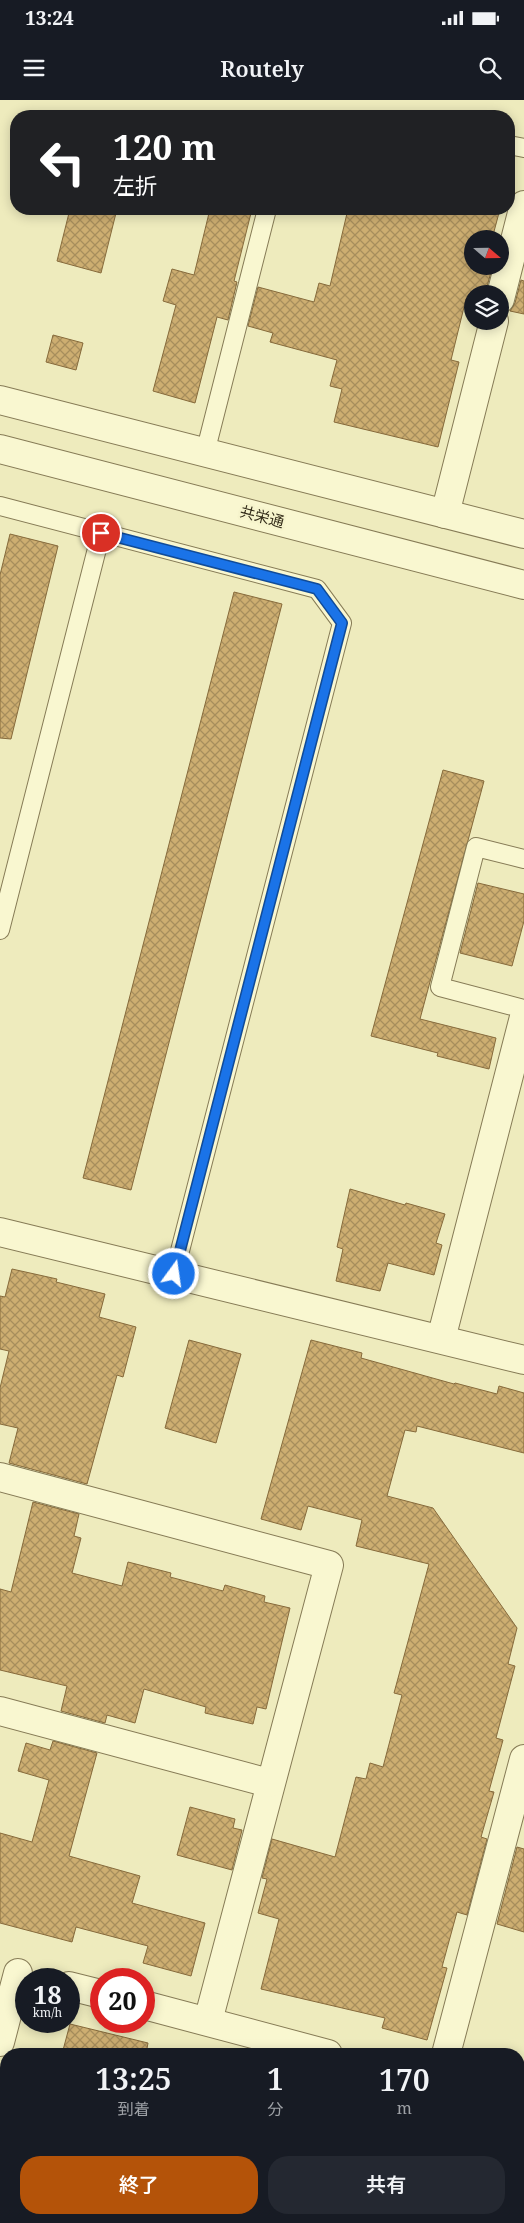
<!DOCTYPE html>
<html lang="ja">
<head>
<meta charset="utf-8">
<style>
  :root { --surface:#171b24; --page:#242831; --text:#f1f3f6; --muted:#9ea1a6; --accent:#b45309 }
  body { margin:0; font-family:"Noto Serif","Noto Sans JP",serif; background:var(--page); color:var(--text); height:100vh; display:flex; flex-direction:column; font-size:19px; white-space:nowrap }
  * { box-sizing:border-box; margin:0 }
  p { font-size:16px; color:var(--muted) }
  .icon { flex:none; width:28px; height:28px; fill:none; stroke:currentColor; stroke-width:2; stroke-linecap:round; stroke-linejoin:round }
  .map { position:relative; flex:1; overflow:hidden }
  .drawer { position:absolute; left:0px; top:1948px; width:525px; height:176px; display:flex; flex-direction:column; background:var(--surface); border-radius:20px 20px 0 0; box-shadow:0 2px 12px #0003 }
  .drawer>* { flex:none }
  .banner { position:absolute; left:10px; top:10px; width:505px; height:105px; border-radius:20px; box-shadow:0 2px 12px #0003; background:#202124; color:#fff; overflow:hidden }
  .needle { width:32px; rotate:110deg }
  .tools { position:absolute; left:464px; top:130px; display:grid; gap:10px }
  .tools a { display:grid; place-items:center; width:45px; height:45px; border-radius:50%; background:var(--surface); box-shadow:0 2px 12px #0003; font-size:25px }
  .speed { position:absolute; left:15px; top:1868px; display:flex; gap:10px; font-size:25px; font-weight:700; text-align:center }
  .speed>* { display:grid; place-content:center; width:65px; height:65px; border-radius:50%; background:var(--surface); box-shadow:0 2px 12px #0003; line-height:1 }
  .speed small { font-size:12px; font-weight:400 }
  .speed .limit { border:8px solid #d22; background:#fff; color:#111 }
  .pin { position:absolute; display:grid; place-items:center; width:42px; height:42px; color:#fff; margin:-21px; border:2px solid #fff; border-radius:50%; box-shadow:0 1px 5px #0007 }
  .me { position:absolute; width:55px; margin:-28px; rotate:14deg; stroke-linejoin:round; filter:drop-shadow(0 0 4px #0008) }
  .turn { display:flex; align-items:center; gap:18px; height:105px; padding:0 20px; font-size:22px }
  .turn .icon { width:65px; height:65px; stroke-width:2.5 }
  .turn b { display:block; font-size:35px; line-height:42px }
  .eta { display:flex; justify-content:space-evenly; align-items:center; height:85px; text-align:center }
  .eta b { font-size:30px; font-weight:600; line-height:35px }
  .cta { display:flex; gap:10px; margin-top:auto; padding:10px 20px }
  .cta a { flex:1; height:58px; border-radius:20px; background:var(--accent); color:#fff; font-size:20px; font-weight:600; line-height:58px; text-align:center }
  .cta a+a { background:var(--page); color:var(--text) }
  .status { display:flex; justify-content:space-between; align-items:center; height:35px; padding:0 25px; background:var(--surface); direction:ltr }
  .status svg { height:14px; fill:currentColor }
  header { display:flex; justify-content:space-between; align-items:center; height:65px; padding:0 20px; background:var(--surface); font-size:22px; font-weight:600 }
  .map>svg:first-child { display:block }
  .building { fill:url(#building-cross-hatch); stroke:#866a3b }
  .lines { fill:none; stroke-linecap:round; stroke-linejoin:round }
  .service-casing { stroke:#867b56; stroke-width:20 }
  .minor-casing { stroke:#867b56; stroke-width:30 }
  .tertiary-casing { stroke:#867b56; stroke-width:30 }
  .service { stroke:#f9f7d0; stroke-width:18 }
  .minor { stroke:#f9f7d0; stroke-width:28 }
  .tertiary { stroke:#f9f7d0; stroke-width:28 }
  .route-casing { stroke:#114b97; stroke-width:12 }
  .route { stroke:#1a73e8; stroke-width:9 }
  .labels { text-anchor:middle; stroke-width:5; stroke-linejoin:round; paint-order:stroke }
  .street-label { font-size:15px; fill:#352e1b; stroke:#f6f4cc }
</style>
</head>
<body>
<div class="status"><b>13:24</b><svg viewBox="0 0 49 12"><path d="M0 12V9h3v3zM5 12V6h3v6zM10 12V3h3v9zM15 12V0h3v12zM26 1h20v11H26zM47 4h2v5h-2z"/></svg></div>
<header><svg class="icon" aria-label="menu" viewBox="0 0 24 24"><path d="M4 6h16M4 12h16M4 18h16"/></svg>Routely<svg class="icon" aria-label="search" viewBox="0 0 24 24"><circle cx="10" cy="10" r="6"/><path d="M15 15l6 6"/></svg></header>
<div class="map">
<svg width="524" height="2123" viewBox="0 0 524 2123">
  <defs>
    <pattern id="building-cross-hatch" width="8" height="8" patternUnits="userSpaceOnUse" patternTransform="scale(1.25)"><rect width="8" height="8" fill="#cdae71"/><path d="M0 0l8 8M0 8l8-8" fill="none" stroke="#a78e5c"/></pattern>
  </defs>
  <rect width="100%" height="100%" fill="#eeebbd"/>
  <g class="building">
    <path d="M70,109h47l-16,64 -44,-12z"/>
    <path d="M210,109h42l-18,72 3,1 -9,38 -11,-3 -22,86 -42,-12 23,-86 -13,-4 9,-32 22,6z"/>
    <path d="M348,109h152l-8,30h-20v27h13l-1,4 7,2 -6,22h-13v7l-6,-2 -15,61 8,2 -21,85 -104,-25 8,-33 -12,-3 7,-26 -67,-18 3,-9 -25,-7 10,-39 56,15 5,-19 11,3z"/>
    <path d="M521,180l3,1v33l-14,-3 5,-8z"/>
    <path d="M53,235l30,8 -7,27 -30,-8z"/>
    <path d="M10,434l48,12 -47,193 -11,-1v-163z"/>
    <path d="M234,492l48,12 -151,586 -48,-12z"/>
    <path d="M443,670l41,11 -64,238 76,19 -7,31 -52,-13 1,-3 -67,-17z"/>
    <path d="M478,783l46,11v27l-12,45 -52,-13z"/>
    <path d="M350,1089l55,16 1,-2 39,11 -9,29 6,2 -8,30 -46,-12 -8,28 -44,-10 7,-32 -6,-2z"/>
    <path d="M12,1169l45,10 -1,3 49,12 -6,23 37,10 -13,50 -6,-2 -30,109 -78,-21 9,-35 -18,-4v-36l9,-37 -9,-2v-53l5,1z"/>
    <path d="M189,1240l52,14 -25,89 -51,-15z"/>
    <path d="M311,1240l51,13 -1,5 93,26 1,-1 42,11 2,-8 25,7v60l-107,-27 -1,6 -11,-2 -18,66 46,12 84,120 -9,36 7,2 -19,72 7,2 -14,51 5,1 -13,45 6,2 -20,76 -10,-3 -15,55 5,1 -20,72 -45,-12 3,-10 -124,-29 18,-70 -21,-6 9,-34 -5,-1 10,-39 63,18 21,-80 10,2 4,-16 13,4 19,-72 -8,-2 35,-129 -73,-18 6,-26 -54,-14 -7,24 -40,-11z"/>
    <path d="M33,1402l46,12 -5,22 7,2 -9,35 50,13 6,-24 43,11 -1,4 53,14 2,-6 40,11 -1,6 26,6 -24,101 -9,-2 -4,17 -48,-11 1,-6 -62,-18 -9,34 -28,-8 -2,8 -44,-12 6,-25 -67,-16v-81l11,3z"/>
    <path d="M53,1641l44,12 -28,103 71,20 -8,27 73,20 -14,53 -48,-13 5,-17 -72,-19 -4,15 -72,-19v-90l32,9 17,-62 -31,-9 8,-28 24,7z"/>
    <path d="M190,1707l45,12 -2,9 9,2 -10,40 -55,-15z"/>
    <path d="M517,1747l7,2v83l-27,-8z"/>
    <path d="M70,1924l78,19 -2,11h-84z"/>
  </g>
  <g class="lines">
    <g class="service-casing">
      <g id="service">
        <path d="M509,45l15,3"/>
        <path d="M205,353l61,-240"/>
        <path d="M0,406l317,83 25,34 -168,651"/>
        <path d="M524,759l-48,-12 -36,140 84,22"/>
        <path d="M0,830l101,-397"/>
      </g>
    </g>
    <g class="minor-casing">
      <g id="minor">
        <path d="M500,199l24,-94"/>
        <path d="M445,414l49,-193"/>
        <path d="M0,1132l524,128"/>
        <path d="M441,1239l83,-322"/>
        <path d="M0,1377l329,88 -121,456"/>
        <path d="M0,1611l269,72"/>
        <path d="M69,1886l32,8"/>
        <path d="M144,1905l184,49"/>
        <path d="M0,1942l18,-69"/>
        <path d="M446,1954l78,-295"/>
        <path d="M519,2005l5,1"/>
      </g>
    </g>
    <g class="tertiary-casing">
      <g id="tertiary">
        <path d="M0,300l524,134"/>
        <path d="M0,349l524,136"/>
      </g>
    </g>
    <use href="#service" class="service"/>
    <use href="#minor" class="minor"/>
    <use href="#tertiary" class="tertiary"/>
  </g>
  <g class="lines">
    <g class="route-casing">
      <path id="route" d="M101,433l216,56 25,34 -168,651"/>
    </g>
    <use href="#route" class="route"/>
  </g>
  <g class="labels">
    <g class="street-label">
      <text transform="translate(262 417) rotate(15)" y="5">共栄通</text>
    </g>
  </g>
</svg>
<div class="tools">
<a><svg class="needle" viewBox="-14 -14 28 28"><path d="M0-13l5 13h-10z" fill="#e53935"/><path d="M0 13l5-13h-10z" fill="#9ea1a6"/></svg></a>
<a><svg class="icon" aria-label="layers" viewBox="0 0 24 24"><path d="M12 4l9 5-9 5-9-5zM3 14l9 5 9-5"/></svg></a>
</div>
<div class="speed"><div>18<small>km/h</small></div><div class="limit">20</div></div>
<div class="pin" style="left:101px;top:433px;background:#d93025"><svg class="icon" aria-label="arrive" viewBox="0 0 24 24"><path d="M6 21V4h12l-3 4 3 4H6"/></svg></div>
<svg class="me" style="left:174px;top:1174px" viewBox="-20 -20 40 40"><circle r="17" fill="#1a73e8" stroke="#fff" stroke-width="3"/><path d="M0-11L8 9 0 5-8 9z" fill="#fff"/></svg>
<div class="banner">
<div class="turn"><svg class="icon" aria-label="left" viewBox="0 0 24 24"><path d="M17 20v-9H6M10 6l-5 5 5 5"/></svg><div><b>120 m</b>左折</div></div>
</div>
<section class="drawer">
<div class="eta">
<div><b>13:25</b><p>到着</p></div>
<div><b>1</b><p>分</p></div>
<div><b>170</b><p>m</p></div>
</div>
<div class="cta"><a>終了</a><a>共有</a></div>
</section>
</div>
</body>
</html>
